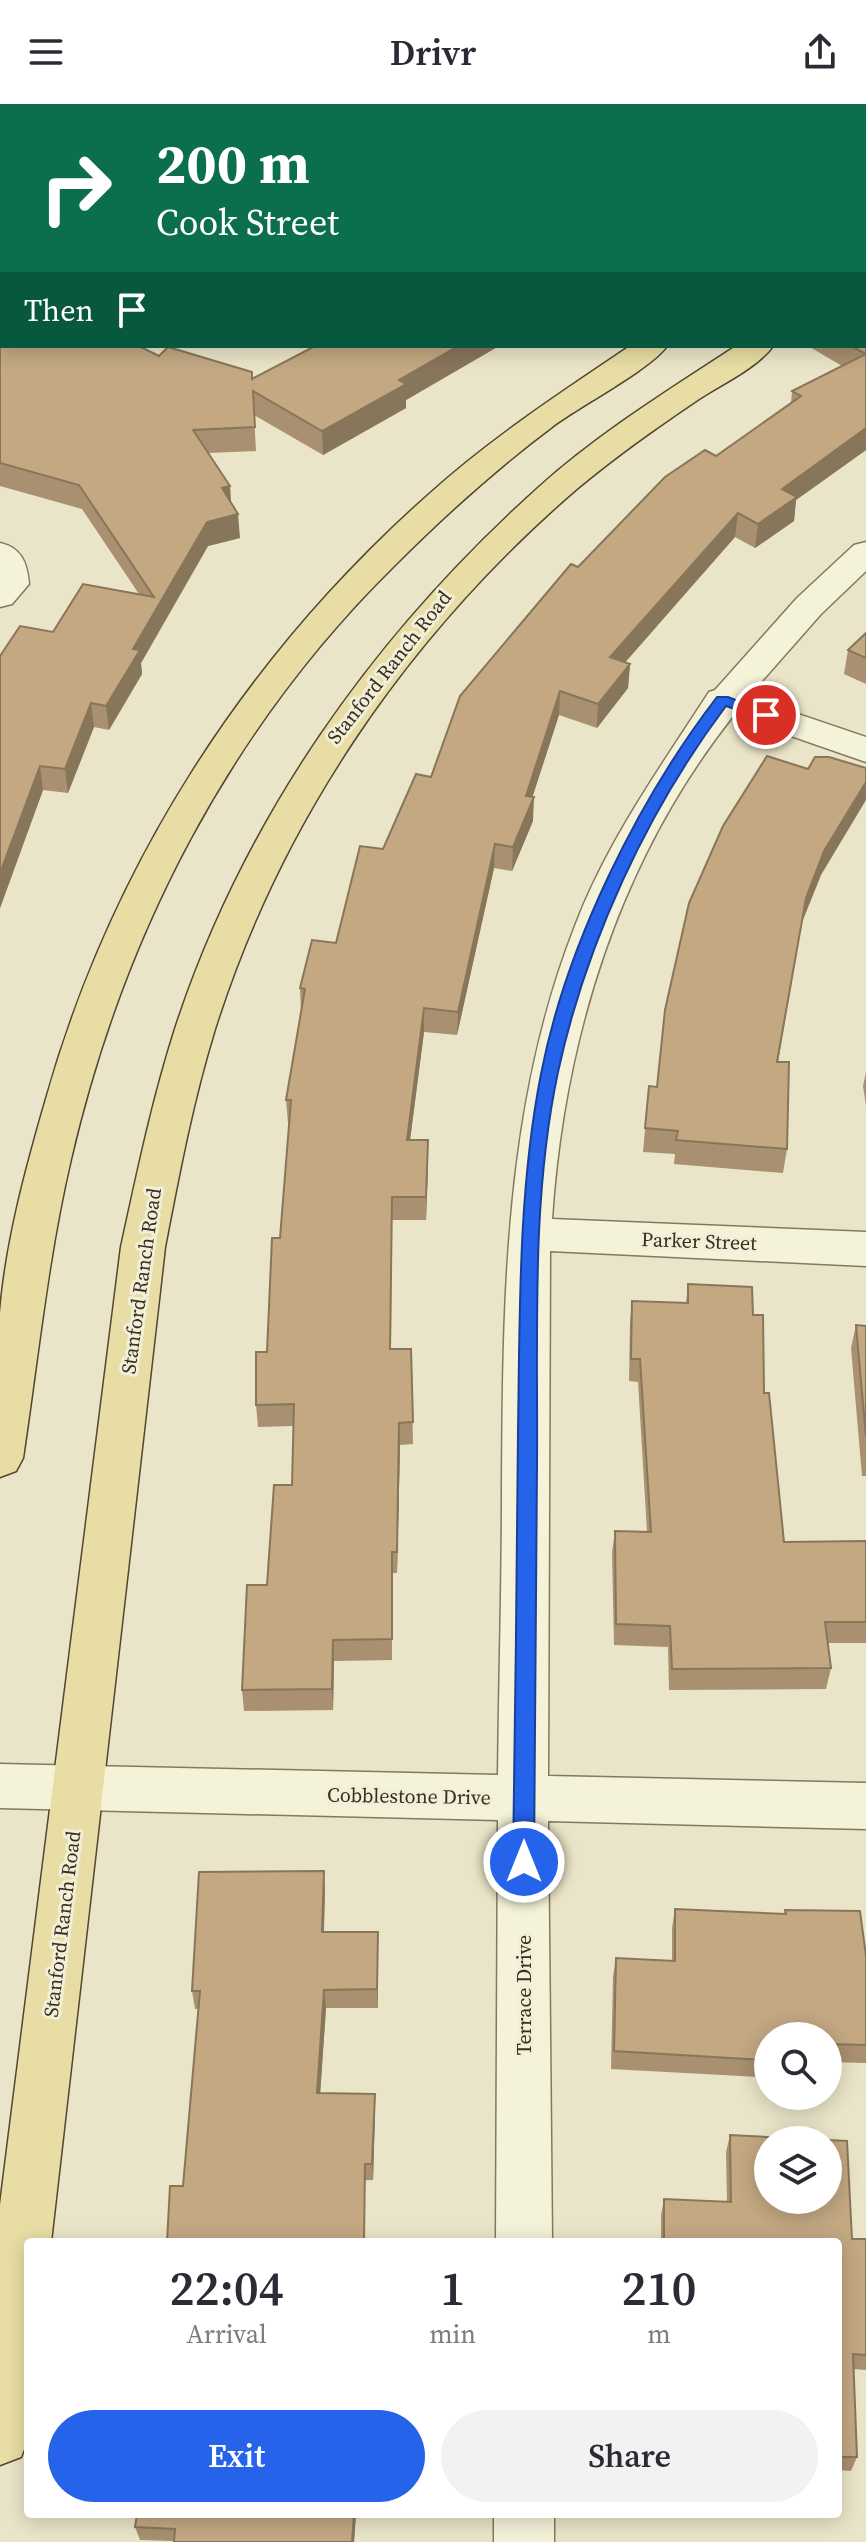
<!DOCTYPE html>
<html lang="en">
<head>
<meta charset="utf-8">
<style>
  :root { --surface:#fff; --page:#f2f2f3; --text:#2b2b33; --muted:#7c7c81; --accent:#2563eb }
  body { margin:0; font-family:"Source Serif 4",serif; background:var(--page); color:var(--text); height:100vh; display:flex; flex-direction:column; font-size:30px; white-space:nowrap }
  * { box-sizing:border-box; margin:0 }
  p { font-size:26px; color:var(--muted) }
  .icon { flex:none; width:44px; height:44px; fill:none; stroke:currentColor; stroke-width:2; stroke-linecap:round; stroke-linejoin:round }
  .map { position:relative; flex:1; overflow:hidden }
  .panel { position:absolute; left:24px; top:2134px; width:818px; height:280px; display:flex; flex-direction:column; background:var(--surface); border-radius:8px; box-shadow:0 4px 20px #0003 }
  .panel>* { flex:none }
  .hud { position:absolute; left:0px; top:0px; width:866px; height:244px; box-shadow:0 4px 20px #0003; background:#0b6e4f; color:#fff; overflow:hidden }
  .controls { position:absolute; left:754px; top:1918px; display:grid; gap:16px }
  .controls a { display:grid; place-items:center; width:88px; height:88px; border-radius:50%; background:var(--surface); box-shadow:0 4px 20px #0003; font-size:40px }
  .pin { position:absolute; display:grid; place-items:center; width:68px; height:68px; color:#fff; margin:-34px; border:4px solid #fff; border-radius:50%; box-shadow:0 2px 8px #0007 }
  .me { position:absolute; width:88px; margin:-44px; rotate:0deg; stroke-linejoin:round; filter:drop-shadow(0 0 6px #0008) }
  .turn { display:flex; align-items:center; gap:28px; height:168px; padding:0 24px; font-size:36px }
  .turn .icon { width:104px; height:104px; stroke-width:2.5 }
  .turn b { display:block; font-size:56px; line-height:68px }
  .then { display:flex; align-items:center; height:76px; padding:0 24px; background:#0003; gap:16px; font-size:30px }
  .eta { display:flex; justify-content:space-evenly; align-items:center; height:136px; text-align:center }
  .eta b { font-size:48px; font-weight:600; line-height:56px }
  .button { display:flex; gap:16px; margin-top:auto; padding:16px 24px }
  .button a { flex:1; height:92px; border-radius:48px; background:var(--accent); color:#fff; font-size:32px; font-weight:600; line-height:92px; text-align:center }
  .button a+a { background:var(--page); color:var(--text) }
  header { display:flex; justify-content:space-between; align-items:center; height:104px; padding:0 24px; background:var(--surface); font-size:36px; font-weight:600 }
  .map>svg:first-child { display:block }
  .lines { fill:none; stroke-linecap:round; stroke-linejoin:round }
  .minor-casing { stroke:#84785f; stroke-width:3 }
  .major-casing { stroke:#524633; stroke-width:3 }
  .minor { fill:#f5f2da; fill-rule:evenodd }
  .major { fill:#e8dea5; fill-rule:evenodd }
  .wall { fill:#a89070 }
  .shaded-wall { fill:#88765b }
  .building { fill:#c3a882; stroke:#88765b; stroke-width:2 }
  .route { fill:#2563eb; stroke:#184099; stroke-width:2 }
  .labels { text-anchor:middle; stroke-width:6; stroke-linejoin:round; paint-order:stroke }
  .street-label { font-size:20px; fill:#362e21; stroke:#f2eed7 }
</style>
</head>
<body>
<header><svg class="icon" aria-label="menu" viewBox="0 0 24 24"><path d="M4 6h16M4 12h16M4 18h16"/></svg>Drivr<svg class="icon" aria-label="share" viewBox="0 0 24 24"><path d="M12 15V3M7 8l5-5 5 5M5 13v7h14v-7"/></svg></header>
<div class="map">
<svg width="866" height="2438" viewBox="0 0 866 2438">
  <rect width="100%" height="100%" fill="#eae5c8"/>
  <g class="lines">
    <g class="minor-casing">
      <g id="minor">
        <rect x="361" y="0" width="28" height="2"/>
        <rect x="864" y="173" width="2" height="19"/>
        <path d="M866,438v29l-45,43 -73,83 118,40v25l-133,-46c-114,144 -169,322 -181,503l314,13v34l-316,-15 -2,525 318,7v46l-318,-8 4,421h-56l2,-422 -498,-12v-44l498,11c1,-95 4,-189 4,-284 1,-192 2,-384 73,-565 32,-85 87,-161 134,-234l6,-2 82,-92 57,-53z"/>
        <path d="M0,439c22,5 27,20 29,41l-17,20 -12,3z"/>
        <rect x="494" y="2410" width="60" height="28"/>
      </g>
    </g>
    <g class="major-casing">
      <g id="major">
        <path d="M866,101v18l-2,1v-18z"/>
        <path d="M864,161h2l-2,19z"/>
        <path d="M630,242h37c-16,23 -89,61 -115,81 -56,42 -108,89 -157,138 -165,162 -272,369 -324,594 -23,98 -33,199 -48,299l-7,13 -16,6c0,-54 0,-110 0,-164 6,-72 26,-145 46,-214 66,-234 199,-441 381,-603 63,-57 133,-103 203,-150z"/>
        <path d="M736,242h37c-16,22 -51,38 -74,53 -46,31 -93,64 -135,101 -161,143 -284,323 -349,529 -22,71 -36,145 -50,218l-114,995h-23v197l-7,18 -21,8v-260l121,-958c16,-73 31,-146 54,-218 69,-211 199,-394 364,-542 60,-54 130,-97 197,-141z"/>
      </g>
    </g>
    <use href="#minor" class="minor"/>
    <use href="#major" class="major"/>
  </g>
  <g class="wall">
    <path d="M521,0h345v12l-2,1v-11h-339z"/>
    <path d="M2,54v77l-2,-1v-75z"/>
    <path d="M0,199l2,43 157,10 93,23 63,-33h184l-93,54v8l-83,47 -69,-40 2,36 -48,2 22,33 1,16 9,36 -32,8 -67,117 1,11 -33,56 -15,-3 -26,66 -25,-3 -43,118v-252l139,-62 -57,-85 -82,-23z"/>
    <path d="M864,204l2,142 -70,50 -2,21 -39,27 -20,-11 -110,125 5,2 -2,24 -31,40 -38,-13 -27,82 1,24 -21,50 -18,-3 -37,167 -33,-3 -14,108 18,24 -2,56h-34l-1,129h20l2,95 -13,1 -3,128h-5v87l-58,1 -1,49 -89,1 -2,-21 50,-205 1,-59 -35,1 -2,-22 11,-53 13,-114 10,-114 -2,-1 -2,-23 15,-88 -1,-24 36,-45 47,-94 48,-72 147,-210 138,-111 75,-53 1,-12 50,-25 -34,-20h56z"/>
    <path d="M866,529v51l-22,-10 4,-24z"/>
    <path d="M821,771l-19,47 -24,140 9,87 -4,24 -109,-9 1,-10 -32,-2 6,-66 8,1z"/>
    <path d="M866,968v34l-3,-20z"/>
    <path d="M688,1180l65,31 31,227 82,-1v102h-38l3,25 -5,21 -157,1 -1,-43 -54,-2 -2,-93 3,-21h32l-9,-149 -9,-1 1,-58 2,-22 54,2z"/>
    <path d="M856,1221l10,1v150h-4l-11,-128z"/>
    <path d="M325,1786l-1,42 54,19v57h-52l-6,85 55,1v18l-2,68 -190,6 15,-177h-3l-3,-18z"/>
    <path d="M675,1805l109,5 1,-4 81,46v107l-38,-1v-26h-60v24h-4l-5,17 -148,-8 2,-92 3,-19 56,3v-33z"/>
    <path d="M730,2031l122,104h14v131l-13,-1 4,88 -6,14 -13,-1v-228h-177v-27l3,-16 63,3 -1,-50z"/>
    <path d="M356,2410l-2,28h-180v-1l-34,-1 -5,-13z"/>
  </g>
  <g class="shaded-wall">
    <path d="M584,0h23v2h-27z"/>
    <path d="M846,0h20v12l-2,1v-11h-22z"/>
    <path d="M458,242h41l-93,54v8l-83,47 -1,-24 77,-51z"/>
    <path d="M866,324v22l-70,50 -2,21 -39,27 3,-24 24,-35z"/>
    <path d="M230,382l1,24 -9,-22z"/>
    <path d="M738,409l-3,24 -127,145 2,-25z"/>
    <path d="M238,410l2,24 -32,8 -67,117 1,11 -33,56 -3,-24 27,-57 74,-127z"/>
    <path d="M630,560l-2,24 -31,40 1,-24z"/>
    <path d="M560,587l-1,24 -32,99 7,-17 -1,24 -21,50 1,-24 13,-51z"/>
    <path d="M91,599l3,24 -26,66 -3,-24z"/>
    <path d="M40,662l3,24 -43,118v-35z"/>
    <path d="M866,678v18l-45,75 -19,47 4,-24 18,-47z"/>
    <path d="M495,740l-1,24 -37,167 1,-23z"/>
    <path d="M424,904v24l-17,131v-23z"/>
    <path d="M428,1036v24l-2,56v-23z"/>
    <path d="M399,1319l1,22 -3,128v-21z"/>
    <path d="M333,1536l1,21 -1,49 -1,-21z"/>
    <path d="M324,1767l1,19 -2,60 -1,-18z"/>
    <path d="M378,1828v76l-1,-19z"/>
    <path d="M324,1886l2,18 -7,103 -2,-18z"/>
    <path d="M375,1990v18l-2,68 -1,-16z"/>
    <path d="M365,2060v78h-1z"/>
    <path d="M354,2410h2l-2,28h-2z"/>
  </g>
  <g class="building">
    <path d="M567,0h17l-4,2h-9z"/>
    <path d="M628,0h218l-4,2h-211z"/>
    <path d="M2,54v54h-2v-53z"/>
    <path d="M0,199l2,1v42h137l20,10 9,-9 84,25v7l63,-33h143l-59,34 7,4 -84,47 -69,-40 2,36 -62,3 37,56 -8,2 16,26 -31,8 -74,127 7,1 -34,56 -15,-3 -26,66 -25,-3 -40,107v-217l20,-30 33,6 30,-48 71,13 -75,-112 -79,-22z"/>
    <path d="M864,204l2,1v119l-84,61 15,8 -39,27 -20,-11 -128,144 20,7 -32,40 -38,-13 -34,105 8,1 -21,50 -18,-3 -37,168 -34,-4 -17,132h21l-2,57h-34l-2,152h21l2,73 -14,1 -2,129h-5v87l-59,1 -1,49 -90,1 5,-105h20l7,-100h18l2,-81 -38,1v-53h11l5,-114h8l11,-138h-5l19,-111 -5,-1 12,-48 24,3 24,-97 23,3 33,-75 15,3 29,-81 111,-132 7,3 87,-90 40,-27 11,6 85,-60 -9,-5 74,-37 -15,-8h13z"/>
    <path d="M866,529v25l-18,-8z"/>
    <path d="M767,652l41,13 7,-12h14l37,11v14l-42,69 -18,47 -29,164h12l-2,87 -111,-9 2,-9 -33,-3 4,-42 8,1 8,-77 24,-107 34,-77z"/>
    <path d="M688,1180l64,3 1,28h10l1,78h5l15,149 82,-1v81h-41l6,46 -159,1 -2,-43 -54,-2 -1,-93 36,1 -11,-173h-9l1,-58 56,2z"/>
    <path d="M856,1221l10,1v111z"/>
    <path d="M324,1767l-2,61h56l-1,57 -53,1 -7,103 58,1 -3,70h-7l-1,78h-197l3,-56h13l17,-195h-8l7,-119z"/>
    <path d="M675,1805l111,5 -1,-4 75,1 6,45v89l-38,-1v-8h-60v6h-4v18l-150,-9 2,-93 59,3z"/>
    <path d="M730,2031l96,5h-58v60h60v-60l19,1 5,98h14v116l-13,-1 4,103h-19v-215h-174v-43l67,3z"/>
    <path d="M137,2410h217l-2,28h-178l1,-13 -40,-2z"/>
  </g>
  <path class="route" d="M717,593h11l46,18 -8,5 -40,-14c-79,105 -140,237 -168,366 -27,127 -20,262 -21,391 -1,133 -2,266 -3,399l-3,7 -7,3 -8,-3 -3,-7c2,-144 4,-287 5,-431 2,-119 0,-240 23,-357 25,-129 97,-274 176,-377z"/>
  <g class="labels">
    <g class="street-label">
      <text transform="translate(389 563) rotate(-52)" y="7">Stanford Ranch Road</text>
      <text transform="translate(699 1137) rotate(2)" y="7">Parker Street</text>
      <text transform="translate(141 1177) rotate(-82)" y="7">Stanford Ranch Road</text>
      <text transform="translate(409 1692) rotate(1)" y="7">Cobblestone Drive</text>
      <text transform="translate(62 1820) rotate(-83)" y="7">Stanford Ranch Road</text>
      <text transform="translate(524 1891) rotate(-90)" y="7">Terrace Drive</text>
    </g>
  </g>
</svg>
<div class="controls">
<a><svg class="icon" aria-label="search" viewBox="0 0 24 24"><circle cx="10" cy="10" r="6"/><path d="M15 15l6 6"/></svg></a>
<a><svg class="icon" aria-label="layers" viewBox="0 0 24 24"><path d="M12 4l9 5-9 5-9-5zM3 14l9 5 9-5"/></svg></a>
</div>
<div class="pin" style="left:766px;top:611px;background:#d93025"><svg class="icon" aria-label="arrive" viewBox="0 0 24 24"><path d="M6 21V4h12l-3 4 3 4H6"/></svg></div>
<svg class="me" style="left:524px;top:1758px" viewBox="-20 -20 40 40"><circle r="17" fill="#2563eb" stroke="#fff" stroke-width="3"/><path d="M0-11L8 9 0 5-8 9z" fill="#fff"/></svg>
<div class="hud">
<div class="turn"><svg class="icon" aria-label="right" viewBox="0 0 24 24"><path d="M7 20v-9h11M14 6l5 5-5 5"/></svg><div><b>200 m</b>Cook Street</div></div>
<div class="then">Then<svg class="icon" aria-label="arrive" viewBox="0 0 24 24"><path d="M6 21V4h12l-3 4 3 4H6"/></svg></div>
</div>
<section class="panel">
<div class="eta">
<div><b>22:04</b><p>Arrival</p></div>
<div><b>1</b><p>min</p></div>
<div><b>210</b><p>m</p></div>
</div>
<div class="button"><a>Exit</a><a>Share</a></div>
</section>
</div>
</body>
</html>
